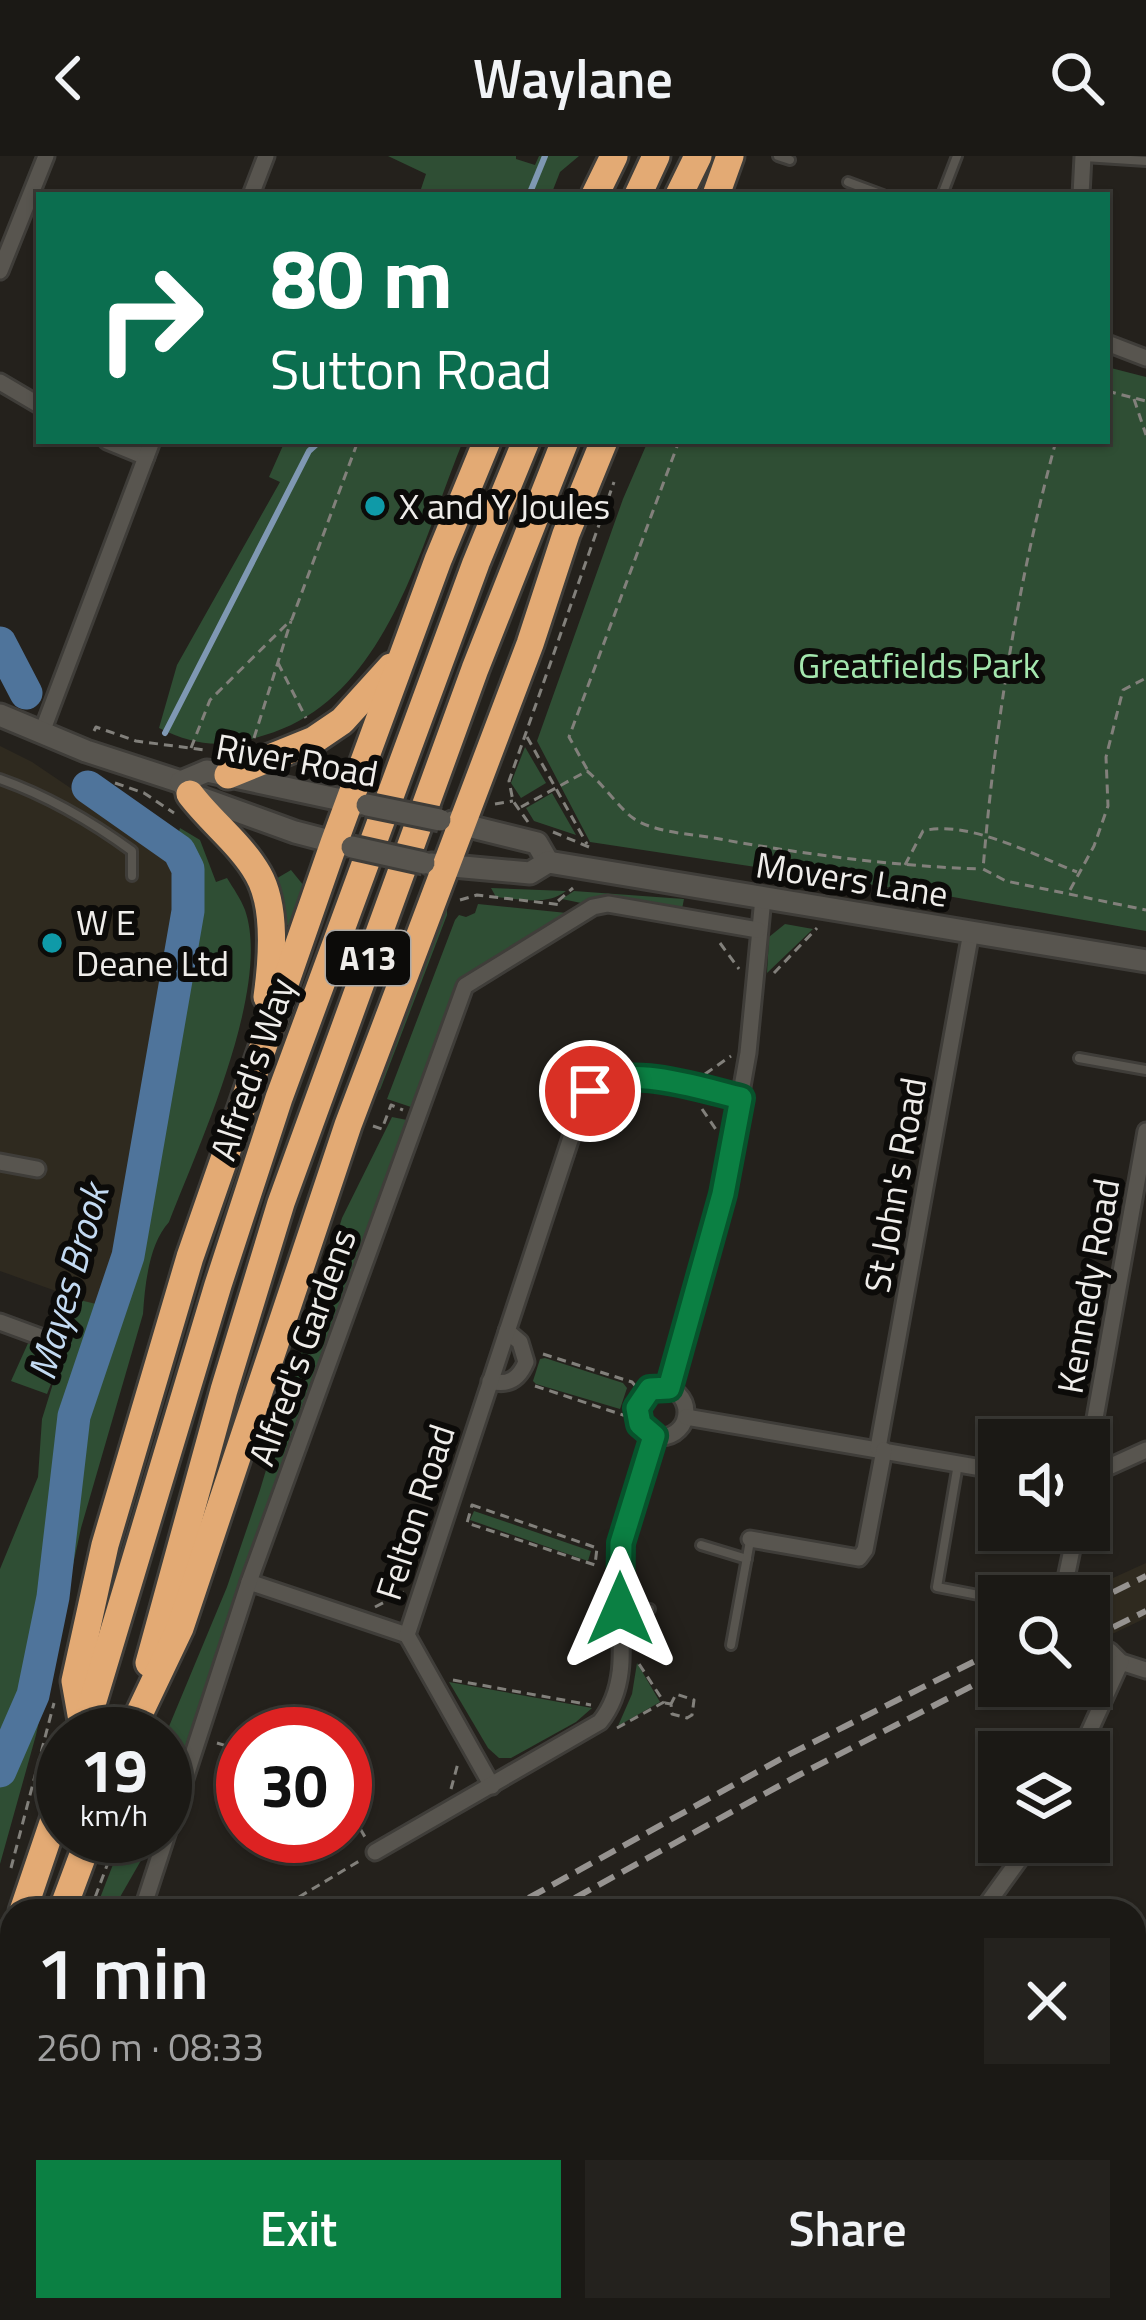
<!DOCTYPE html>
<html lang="en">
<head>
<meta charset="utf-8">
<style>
  :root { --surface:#1b1915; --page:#24221e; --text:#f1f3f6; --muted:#a0a0a0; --line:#393834; --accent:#0b8043 }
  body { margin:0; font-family:"Titillium Web",sans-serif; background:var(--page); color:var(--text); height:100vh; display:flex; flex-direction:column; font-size:45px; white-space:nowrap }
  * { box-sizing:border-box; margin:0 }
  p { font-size:39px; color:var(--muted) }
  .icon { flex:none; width:66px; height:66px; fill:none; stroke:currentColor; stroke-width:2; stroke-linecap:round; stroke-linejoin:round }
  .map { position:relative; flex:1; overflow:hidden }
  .sheet { position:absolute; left:0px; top:1743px; width:1146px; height:423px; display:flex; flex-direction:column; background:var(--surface); border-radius:36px 36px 0 0; box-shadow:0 3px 9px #0004,0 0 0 3px var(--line) }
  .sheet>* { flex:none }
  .top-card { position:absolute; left:36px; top:36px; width:1074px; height:252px; border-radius:0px; box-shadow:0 3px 9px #0004,0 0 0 3px var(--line); background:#0b6e4f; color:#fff; overflow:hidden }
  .buttons { position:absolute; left:978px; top:1263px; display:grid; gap:24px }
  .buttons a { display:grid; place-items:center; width:132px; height:132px; border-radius:0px; background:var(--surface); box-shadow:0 3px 9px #0004,0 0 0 3px var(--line); font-size:60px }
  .speed { position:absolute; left:36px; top:1551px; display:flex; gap:24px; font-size:60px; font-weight:700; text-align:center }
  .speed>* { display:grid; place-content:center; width:156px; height:156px; border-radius:50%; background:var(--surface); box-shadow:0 3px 9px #0004,0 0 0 3px var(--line); line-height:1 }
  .speed small { font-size:30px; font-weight:400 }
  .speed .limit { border:18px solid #d22; background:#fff; color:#111 }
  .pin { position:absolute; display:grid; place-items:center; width:102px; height:102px; color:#fff; margin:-51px; border:6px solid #fff; border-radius:50%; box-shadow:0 3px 12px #0007 }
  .me { position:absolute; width:132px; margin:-66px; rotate:0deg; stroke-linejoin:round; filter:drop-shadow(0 0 9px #0008) }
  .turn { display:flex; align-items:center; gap:42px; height:252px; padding:0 36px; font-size:54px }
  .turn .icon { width:156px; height:156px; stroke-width:2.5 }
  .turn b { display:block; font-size:84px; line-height:102px }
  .round { display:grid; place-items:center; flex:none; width:126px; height:126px; border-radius:0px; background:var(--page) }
  .overview { display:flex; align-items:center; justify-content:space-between; height:204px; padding:0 36px }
  h1 { font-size:72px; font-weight:600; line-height:90px }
  .primary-button { display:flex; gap:24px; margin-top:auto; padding:24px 36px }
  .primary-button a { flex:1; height:138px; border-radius:0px; background:var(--accent); color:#fff; font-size:48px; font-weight:600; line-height:138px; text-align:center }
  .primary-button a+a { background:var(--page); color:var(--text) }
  header { display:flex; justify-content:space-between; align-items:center; height:156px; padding:0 36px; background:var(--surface); font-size:54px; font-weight:600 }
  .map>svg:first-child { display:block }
  .built { fill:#2f2a1f }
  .green { fill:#2f4e34 }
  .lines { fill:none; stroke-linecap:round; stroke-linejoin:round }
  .stream { stroke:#7f98b3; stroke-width:6 }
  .river { stroke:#4f749b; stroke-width:33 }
  .lane-casing { stroke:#3f3d39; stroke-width:14 }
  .street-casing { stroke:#3f3d39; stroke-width:21 }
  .secondary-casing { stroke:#3f3d39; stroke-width:27 }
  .highway-casing { stroke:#3f3d39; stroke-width:33 }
  .path { stroke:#82807b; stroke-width:3; stroke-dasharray:9 6; stroke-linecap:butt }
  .lane { stroke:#58554f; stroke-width:8 }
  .street { stroke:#58554f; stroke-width:15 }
  .secondary { stroke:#58554f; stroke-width:21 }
  .highway { stroke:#e3aa74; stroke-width:27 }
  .rail { stroke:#969390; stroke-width:6; stroke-dasharray:18 9; stroke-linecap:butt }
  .secondary-bridge-casing { stroke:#3f3d39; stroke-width:27; stroke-linecap:butt }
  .secondary-bridge { stroke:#58554f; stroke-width:21 }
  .route-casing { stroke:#07532c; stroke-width:30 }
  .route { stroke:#0b8043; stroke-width:21 }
  .culture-dot { fill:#0f9aa8; stroke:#0c0b09; stroke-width:4.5 }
  .labels { text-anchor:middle; stroke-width:12; stroke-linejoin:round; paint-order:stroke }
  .shield { fill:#0c0b09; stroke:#aba9a6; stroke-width:3 }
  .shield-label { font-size:33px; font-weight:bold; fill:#efedea }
  .poi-label { font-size:36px; fill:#efedea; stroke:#0c0b09; text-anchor:start }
  .park-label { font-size:36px; fill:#a4e7ae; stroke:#0c0b09 }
  .street-label { font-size:36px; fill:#efedea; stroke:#0c0b09 }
  .water-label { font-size:39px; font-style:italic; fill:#c3daf2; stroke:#0c0b09 }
</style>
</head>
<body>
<header><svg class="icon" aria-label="back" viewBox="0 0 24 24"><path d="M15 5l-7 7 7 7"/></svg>Waylane<svg class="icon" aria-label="search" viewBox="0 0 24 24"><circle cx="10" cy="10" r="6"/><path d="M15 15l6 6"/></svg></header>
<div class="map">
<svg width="1146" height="2164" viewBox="0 0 1146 2164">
  <rect width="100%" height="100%" fill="#24211c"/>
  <g class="built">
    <path d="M0,590l32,16 139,94 6,14 -4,55 -54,308 -24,72 -95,-34z"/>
    <path d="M1146,1407v55l-36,17 -21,-32v-7l-7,-4z"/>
  </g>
  <g class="green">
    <path d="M388,0h128v3l19,6 4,-9h40l-19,16 -9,23h-132l7,-21z"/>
    <path d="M1107,211l39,10v554l-193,-34 -363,-55 -53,-101 86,-242 25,-58h459z"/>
    <path d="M285,285h178c-43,105 -77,259 -198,294 -42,13 -67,12 -106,-7l18,-63 103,-183 -11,-5z"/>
    <path d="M525,591l21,36 -25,15 -10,-15z"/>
    <path d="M552,637l24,42 -42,-14 -8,-13z"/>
    <path d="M180,672l20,12 16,42 11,-4c6,10 14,21 18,32 27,78 -47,237 -76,312 -20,22 -24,62 -26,92l-62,214 -45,207 -36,129v-295l38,-92 4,-58 18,-58 -13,33 -36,-13 18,-40 35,8 16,-49 16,4 23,-70 54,-309 4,-55 17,2 -4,-19 -13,-15z"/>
    <path d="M291,714l13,16 -14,40 -6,-2 -10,-44z"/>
    <path d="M491,732l75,3c-19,15 -45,8 -70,6z"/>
    <path d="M574,735l110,8 -2,10 -67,-13h-16l-18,7 -19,-4z"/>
    <path d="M478,748l89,9 -105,65 -51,129 -24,-8 68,-179 4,-5 7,2 9,-4z"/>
    <path d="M442,751l5,2v6l-67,175 -7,-2z"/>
    <path d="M785,768l28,5 -46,44 2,-36z"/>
    <path d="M392,961l15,3 -116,316 -126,375v-75l62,-149 33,-97 82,-272z"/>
    <path d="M545,1202l78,25 4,5 -7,21 -84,-25 -3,-3 7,-22z"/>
    <path d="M474,1355l117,40 -3,10 -118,-41z"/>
    <path d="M637,1507l23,39 -42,24 14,-32z"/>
    <path d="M449,1526l143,26 -16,14 -65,36h-12l-11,-10z"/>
    <path d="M124,1680h31l-43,75h-17z"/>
    <path d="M6,1982h6v59l-12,8v-52z"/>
    <path d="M12,2141v13h163l4,10h-177l-2,-14z"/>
  </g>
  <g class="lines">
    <g class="stream">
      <path d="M529,39l16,-39"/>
      <path d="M165,577l144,-282 11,-10"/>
    </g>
    <g class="river">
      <path d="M0,487l26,50"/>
      <path d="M0,1615l33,-76 20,-98 21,-181 54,-160 60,-345v-42l-9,-18 -91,-64"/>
    </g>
    <g class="lane-casing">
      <g id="lane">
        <path d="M778,0l12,4"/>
        <path d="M1084,1l62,4"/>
        <path d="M848,26l35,13"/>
        <path d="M942,39l15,-39"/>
        <path d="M0,623c48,17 91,42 132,72v25"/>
        <path d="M1079,902l67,12"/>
        <path d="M958,1308l-21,123 62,12"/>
        <path d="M701,1389l46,14"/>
        <path d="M622,1453h28"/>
        <path d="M731,1489l19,-104"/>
        <path d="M503,2154l14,10"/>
      </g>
    </g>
    <g class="street-casing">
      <g id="street">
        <path d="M251,39l15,-39"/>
        <path d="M1081,39l2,-39"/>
        <path d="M0,115l46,-115"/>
        <path d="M1107,187l39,15"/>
        <path d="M0,226l39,23"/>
        <path d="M107,285l39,16"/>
        <path d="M42,576l110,-291"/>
        <path d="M0,1006l37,7"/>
        <path d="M0,1166l57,21"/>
        <path d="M490,1225c18,5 29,-2 36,-19l-6,-20 -13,-11"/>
        <circle cx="661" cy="1256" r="25"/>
        <path d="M669,1232l54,-194 25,-141 15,-155"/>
        <path d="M686,1261l313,54"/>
        <path d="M878,1292l93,-516"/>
        <path d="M1089,1296l57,-321"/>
        <path d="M1089,1320l57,-26"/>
        <path d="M750,1383l109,19 6,-8 19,-100"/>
        <path d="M249,1426l158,53"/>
        <path d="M1046,1435l19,-8 11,-53"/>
        <path d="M1110,1495l11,11 25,8"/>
        <path d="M1080,1596l41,-90"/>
        <path d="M492,1630l-85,-151 175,-531 18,-22 29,-6 112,22"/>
        <path d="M375,1696l225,-130c41,-51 8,-121 21,-180 8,-36 22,-71 33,-106"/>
        <path d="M142,1755l107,-329 216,-596 128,-79 15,-3 150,26"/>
        <path d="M982,1755l50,-69"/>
        <path d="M1134,1840l12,5"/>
        <path d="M314,2154l5,10"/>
        <path d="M817,2154l13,10"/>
        <path d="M429,2164l9,-10"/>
        <path d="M950,2164l5,-10"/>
      </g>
    </g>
    <g class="secondary-casing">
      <g id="secondary">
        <path d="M0,559l86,36 95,31 9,12 105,38 50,13"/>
        <path d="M181,626l26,-11 153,33"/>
        <path d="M452,666l85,21 11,19"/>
        <path d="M431,708l99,9 18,-11 598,99"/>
      </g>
    </g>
    <g class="highway-casing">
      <g id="highway">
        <path d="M595,39l19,-39"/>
        <path d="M638,39l18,-39"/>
        <path d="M679,39l19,-39"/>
        <path d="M716,39l14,-39"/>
        <path d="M228,619l86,-35 28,-19 49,-54"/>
        <path d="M190,638c21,28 51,50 68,80 19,33 14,87 9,123"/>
        <path d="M149,1507l75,-273 57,-187 194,-534 90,-228"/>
        <path d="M83,1570l-8,-45 30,-136 85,-288 144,-414 104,-283 49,-119"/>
        <path d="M131,1575l49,-103 168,-503 182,-481 36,-110 38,-93"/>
        <path d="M83,1578l135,-449 61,-187 197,-535 50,-122"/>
        <path d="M23,1755l40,-118"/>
        <path d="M62,1755l28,-75"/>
        <path d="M0,1821l12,-34"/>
        <path d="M0,1949l12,-38"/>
      </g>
    </g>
    <g class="path">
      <path d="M1107,235l39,10"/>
      <path d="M1134,243l12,36"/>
      <path d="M1056,285c-38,140 -61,284 -73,428l23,12 140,29"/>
      <path d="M278,507l28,55"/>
      <path d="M94,575l2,-4 40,14 69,9"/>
      <path d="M527,581l60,107"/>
      <path d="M254,582l37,-117"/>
      <path d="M191,592l19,-48 82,-81 66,-178"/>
      <path d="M325,603l4,10 -1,9"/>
      <path d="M587,613l-18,-32 110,-296"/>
      <path d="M115,627l29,10 30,20"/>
      <path d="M495,648l18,-3"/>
      <path d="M521,651l66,-36c15,12 34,39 46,47 19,14 57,16 81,20 88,16 177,28 267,31"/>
      <path d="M528,666l-15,-21 -4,-20 105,-299"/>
      <path d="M553,676l36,15"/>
      <path d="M905,709l18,-34c44,-12 113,25 154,41"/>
      <path d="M1070,734l24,-44 14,-40 -2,-49 17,-67 23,-12"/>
      <path d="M460,744l17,-5 86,10"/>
      <path d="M558,745l15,-13"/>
      <path d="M720,787l19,26"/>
      <path d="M774,817l43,-45"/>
      <path d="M705,918l26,-18"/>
      <path d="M702,953l15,22"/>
      <path d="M373,970l9,3 9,-24 12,5"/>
      <path d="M543,1198l89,28 11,13"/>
      <path d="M535,1230l88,29h14"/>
      <path d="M472,1349l125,43 -2,17 -128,-42z"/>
      <path d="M375,1451l29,-15"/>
      <path d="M453,1524l138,25"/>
      <path d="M665,1547l6,1 1,10 15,4 5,-3 2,-15 -18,-6 -5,10"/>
      <path d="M617,1572l47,-26 -25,-38"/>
      <path d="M217,1587l26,8"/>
      <path d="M451,1633l7,-26"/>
      <path d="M345,1647l20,34"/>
      <path d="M11,1712l43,-165"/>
      <path d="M299,1741l62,-37"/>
      <path d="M90,1755l28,-75"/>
      <path d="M0,1990l7,-17"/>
    </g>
    <use href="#lane" class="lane"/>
    <use href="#street" class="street"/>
    <use href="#secondary" class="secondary"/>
    <use href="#highway" class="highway"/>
    <g class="rail">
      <path d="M1089,1448l57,-28"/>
      <path d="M1089,1483l57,-28"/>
      <path d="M505,1755l281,-155 213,-107"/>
      <path d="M551,1755l248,-136 200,-103"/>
      <path d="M0,2070l12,-9"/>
      <path d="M0,2118l12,-9"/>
    </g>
    <g class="secondary-bridge-casing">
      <g id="secondary-bridge">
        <path d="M367,649l73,15"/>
        <path d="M352,691l72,16"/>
      </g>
    </g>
    <use href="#secondary-bridge" class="secondary-bridge"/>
  </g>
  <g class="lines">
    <g class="route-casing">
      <path id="route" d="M590,935c32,-30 112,-2 151,7l-18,96 -54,194 -19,1 -13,19 3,16 14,12 -33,107 -1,66"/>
    </g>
    <use href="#route" class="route"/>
  </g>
  <g class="culture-dot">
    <circle cx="375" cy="350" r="12"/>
    <circle cx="52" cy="787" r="12"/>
  </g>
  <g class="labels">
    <rect class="shield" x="326" y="775" width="84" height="54" rx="9"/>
    <g class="shield-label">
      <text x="368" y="814">A13</text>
    </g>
    <g class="poi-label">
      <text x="399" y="363">X and Y Joules</text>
      <text x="76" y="779">W E<tspan x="76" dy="41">Deane Ltd</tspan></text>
    </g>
    <g class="park-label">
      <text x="919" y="522">Greatfields Park</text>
    </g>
    <g class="street-label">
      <text transform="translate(297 604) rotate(10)" y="13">River Road</text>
      <text transform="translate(852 723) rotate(9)" y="13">Movers Lane</text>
      <text transform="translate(252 913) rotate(-71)" y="13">Alfred's Way</text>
      <text transform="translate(895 1029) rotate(-80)" y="13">St John's Road</text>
      <text transform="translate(1088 1130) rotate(-80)" y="13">Kennedy Road</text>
      <text transform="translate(302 1191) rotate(-70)" y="13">Alfred's Gardens</text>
      <text transform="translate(415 1356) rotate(-72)" y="13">Felton Road</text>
    </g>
    <g class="water-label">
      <text transform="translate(68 1126) rotate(-74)" y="14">Mayes Brook</text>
    </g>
  </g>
</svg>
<div class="buttons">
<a><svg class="icon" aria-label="sound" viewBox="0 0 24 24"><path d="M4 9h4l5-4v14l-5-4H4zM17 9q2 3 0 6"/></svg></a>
<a><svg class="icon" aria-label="search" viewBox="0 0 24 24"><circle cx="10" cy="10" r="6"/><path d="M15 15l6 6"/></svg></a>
<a><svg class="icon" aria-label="layers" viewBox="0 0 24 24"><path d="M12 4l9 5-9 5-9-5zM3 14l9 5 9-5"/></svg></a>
</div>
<div class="speed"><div>19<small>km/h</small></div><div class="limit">30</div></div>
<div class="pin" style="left:590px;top:935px;background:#d93025"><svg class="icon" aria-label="arrive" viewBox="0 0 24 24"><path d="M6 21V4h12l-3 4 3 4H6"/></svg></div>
<svg class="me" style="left:620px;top:1453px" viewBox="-20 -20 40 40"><path d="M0-17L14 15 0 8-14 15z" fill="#0b8043" stroke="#fff" stroke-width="4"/></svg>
<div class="top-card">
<div class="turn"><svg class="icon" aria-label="right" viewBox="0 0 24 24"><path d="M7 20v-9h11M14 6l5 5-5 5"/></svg><div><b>80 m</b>Sutton Road</div></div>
</div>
<section class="sheet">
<div class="overview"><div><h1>1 min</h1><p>260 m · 08:33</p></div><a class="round"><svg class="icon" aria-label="close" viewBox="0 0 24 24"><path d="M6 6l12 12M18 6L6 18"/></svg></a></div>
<div class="primary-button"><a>Exit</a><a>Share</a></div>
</section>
</div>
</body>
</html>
